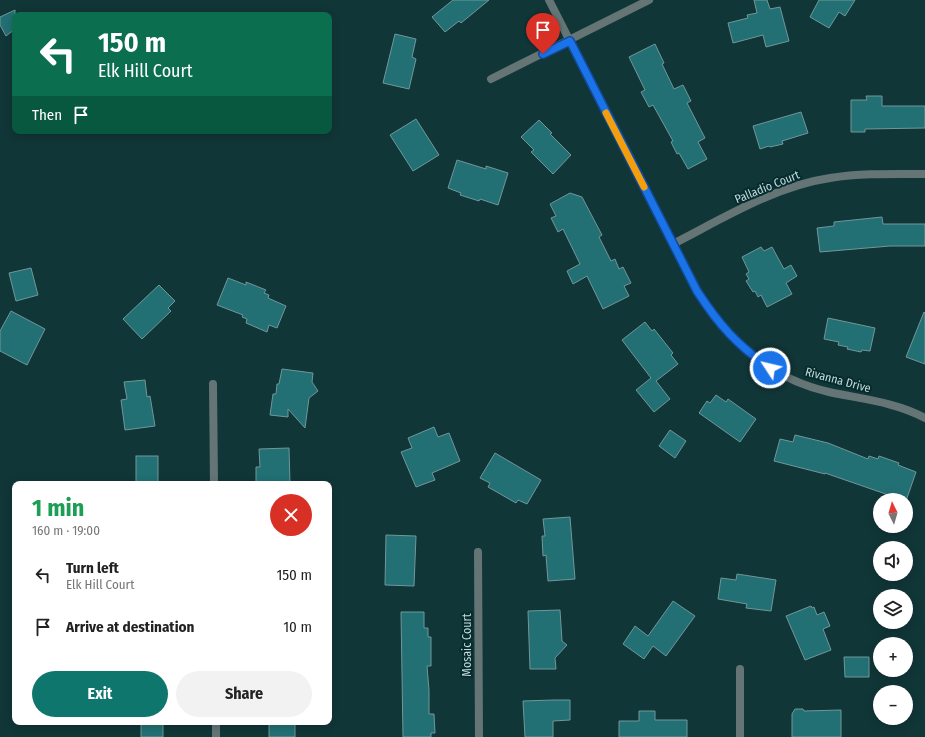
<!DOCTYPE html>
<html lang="en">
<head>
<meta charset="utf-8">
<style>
  :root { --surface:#fff; --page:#f2f2f2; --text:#222; --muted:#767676; --accent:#0f766e }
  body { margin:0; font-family:"Fira Sans Condensed",sans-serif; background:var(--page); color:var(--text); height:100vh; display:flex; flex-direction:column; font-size:15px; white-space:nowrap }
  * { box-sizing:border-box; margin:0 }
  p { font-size:13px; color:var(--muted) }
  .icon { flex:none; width:22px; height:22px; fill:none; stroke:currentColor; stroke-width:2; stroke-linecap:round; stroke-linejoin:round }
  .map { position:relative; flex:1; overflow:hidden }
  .panel { position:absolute; left:12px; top:481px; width:320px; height:244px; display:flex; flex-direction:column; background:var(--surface); border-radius:8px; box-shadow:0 2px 10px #0003 }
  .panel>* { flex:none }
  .top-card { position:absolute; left:12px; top:12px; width:320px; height:122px; border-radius:8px; box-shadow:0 2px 10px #0003; background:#0b6e4f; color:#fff; overflow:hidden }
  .needle { width:26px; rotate:355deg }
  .tools { position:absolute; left:873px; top:493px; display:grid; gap:8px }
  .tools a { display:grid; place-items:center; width:40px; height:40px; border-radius:50%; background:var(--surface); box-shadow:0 2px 10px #0003; font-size:20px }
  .pin { position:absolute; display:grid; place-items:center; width:34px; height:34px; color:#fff; margin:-41px -17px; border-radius:50% 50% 50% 0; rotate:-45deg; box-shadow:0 0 4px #0007 }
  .pin .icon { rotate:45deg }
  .me { position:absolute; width:44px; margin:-22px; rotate:305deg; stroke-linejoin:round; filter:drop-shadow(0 0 3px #0008) }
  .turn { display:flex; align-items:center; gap:14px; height:84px; padding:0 20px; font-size:18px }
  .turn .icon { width:52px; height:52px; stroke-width:2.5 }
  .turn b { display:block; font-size:28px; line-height:34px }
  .then { display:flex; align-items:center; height:38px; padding:0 20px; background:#0003; gap:8px; font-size:15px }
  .round { display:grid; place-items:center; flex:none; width:42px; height:42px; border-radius:21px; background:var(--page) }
  .overview { display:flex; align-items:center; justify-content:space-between; height:68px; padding:0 20px }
  h1 { font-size:24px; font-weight:700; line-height:30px; color:#1e9e55 }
  .primary-button { display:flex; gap:8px; margin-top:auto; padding:8px 20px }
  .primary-button a { flex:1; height:46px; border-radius:24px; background:var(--accent); color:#fff; font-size:16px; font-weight:700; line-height:46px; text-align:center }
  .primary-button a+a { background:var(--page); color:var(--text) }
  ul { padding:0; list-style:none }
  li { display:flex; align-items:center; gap:12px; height:52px; padding:0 20px }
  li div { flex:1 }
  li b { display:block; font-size:15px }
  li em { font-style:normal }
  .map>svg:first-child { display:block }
  .building { fill:#227074; stroke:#719799 }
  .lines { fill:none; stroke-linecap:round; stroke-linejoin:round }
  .minor { stroke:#657576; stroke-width:8 }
  .route-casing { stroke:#114b97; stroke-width:10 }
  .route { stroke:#1a73e8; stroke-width:7 }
  .slow { stroke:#f59e0b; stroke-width:7 }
  .labels { text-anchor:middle; stroke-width:4; stroke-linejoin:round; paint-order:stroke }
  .street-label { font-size:12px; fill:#c6d9da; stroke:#052c2e }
</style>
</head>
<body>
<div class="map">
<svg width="925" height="737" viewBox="0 0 925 737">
  <rect width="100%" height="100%" fill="#113638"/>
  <g class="building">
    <path d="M453,0h36l-28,23 -2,-2 -14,11 -13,-15z"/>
    <path d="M754,0h13l3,9 10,-2 9,34 -23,6 -3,-12 -30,8 -5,-20 20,-5 -1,-3 10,-2z"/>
    <path d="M819,0h36l-10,16 -6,-4 -10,16 -19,-11z"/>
    <path d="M15,10v19l-9,7 -6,-11v-8z"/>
    <path d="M395,34l21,5 -4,18 4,2 -7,30 -26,-6z"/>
    <path d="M655,44l9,19 -2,1 12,25 9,-4 8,16 -4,2 18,35 -7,4 9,17 -19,10 -9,-16 -2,1 -6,-12 2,-1 -20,-36 -4,2 -8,-15 4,-2 -16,-33z"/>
    <path d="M866,96h16v10h43v22l-60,1v3h-14v-32h16z"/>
    <path d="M801,112l7,21 -26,8 1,3 -13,3 -1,-1 -9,3 -7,-23z"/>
    <path d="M416,119l23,36 -26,16 -23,-36z"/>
    <path d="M539,120l13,13 -2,1 21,21 -18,19 -22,-22 3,-2 -13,-13z"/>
    <path d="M457,160l29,9v-3l22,7 -10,32 -18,-6 -1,2 -19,-6 1,-2 -13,-5z"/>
    <path d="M570,193l12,4 20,38 -3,2 12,24 4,-2 4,10 4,-2 8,16 -7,3 5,10 -26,13 -16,-33 -14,8 -6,-13 13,-7 -17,-35 -5,3 -7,-14 5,-2 -6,-12z"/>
    <path d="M882,217l1,7h42v22h-35l-70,6 -3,-24 17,-2v-4z"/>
    <path d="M761,247l3,4 8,-4 12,22 7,-4 6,11 -11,7 6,11 -25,13 -6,-12 -3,2 -3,-6 -2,1 -7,-11 3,-2 -3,-5 3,-2 -7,-15z"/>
    <path d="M31,268l7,27 -22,6 -7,-28z"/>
    <path d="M228,278l18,7v-3l20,8 -2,3 5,2 -1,3 18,8 -9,22 -8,-3 -2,7 -21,-9 1,-4 -5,-2 1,-2 -26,-10z"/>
    <path d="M159,285l16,16 -7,7 3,3 -29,28 -19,-20z"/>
    <path d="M11,311l34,18 -18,36 -27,-14v-20z"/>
    <path d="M924,312l1,1v51l-19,-7z"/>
    <path d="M828,318l47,10 -5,23 -8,-1 -1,2 -14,-3 1,-2 -10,-2 1,-3 -15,-3z"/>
    <path d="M645,322l7,9 2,-2 19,24 -2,2 7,9 -22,17 14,18 -16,13 -18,-22 15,-12 -29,-38z"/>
    <path d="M282,369l31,4 -1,9 6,9 -9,7 -4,30 -17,-19v8l-18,-2 3,-21h3l1,-10h2z"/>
    <path d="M145,380l2,17 3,-1 5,30 -30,4 -4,-30 6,-1 -3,-17z"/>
    <path d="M716,395l10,7 2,-3 28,20 -16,23 -41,-29 8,-12 3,2z"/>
    <path d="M434,427l4,10 11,-4 11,28 -28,12 3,7 -19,7 -15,-35 11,-4 -4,-10z"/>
    <path d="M670,430l16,11 -11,17 -16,-12z"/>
    <path d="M795,435l33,8 40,16 1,-3 9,3 1,-3 20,7 -1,2 18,7 -10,29 -81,-28v1l-51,-13 6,-22 13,3z"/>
    <path d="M289,448l1,36h-34v-17h4l-1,-18z"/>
    <path d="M495,453l46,27 -14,24 -9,-4 -2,3 -28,-16 2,-4 -10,-5z"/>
    <rect x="136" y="456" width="22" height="28"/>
    <path d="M570,517l5,62 -27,2 -2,-26 -3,1 -1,-20h3l-2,-17z"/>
    <path d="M386,535l30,1 -2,50 -29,-1z"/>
    <path d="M737,574l39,6 -5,31 -25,-3 1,-4 -29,-5 3,-21 15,2z"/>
    <path d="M673,601l22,15 -29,40 -13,-10 -9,13 -21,-15 12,-18 13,10z"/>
    <path d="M811,606l1,2 2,-1 3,8 7,-3 6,14 -7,3 8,21 -26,10 -19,-44z"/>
    <path d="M560,610l2,31 5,4 -12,13 1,11h-26l-2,-58z"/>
    <path d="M401,612h23v16h4v9h3v29h-4l2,24v24h5l1,19h-4v4h-28z"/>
    <path d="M844,657h25v20h-24z"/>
    <path d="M553,700h17v20l-17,1v16h-28l-2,-36z"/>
    <path d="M795,709h8l1,2 37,-1v27h-49v-23z"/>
    <path d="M639,711h16v9h32v17h-68v-16h20z"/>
    <rect x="141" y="722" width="22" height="15"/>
    <rect x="269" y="722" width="26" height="15"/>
  </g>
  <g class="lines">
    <g class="minor">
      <path d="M549,0l148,291c6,9 12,19 19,28 29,35 67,63 113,73 32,7 67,10 96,26"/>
      <path d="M491,79l158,-79"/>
      <path d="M673,244c49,-25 102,-58 157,-66 32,-5 63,-4 95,-4"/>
      <path d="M213,384l1,100"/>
      <path d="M478,552l1,185"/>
      <path d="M740,669v68"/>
      <path d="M216,722v15"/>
    </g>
  </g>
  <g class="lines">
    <g class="route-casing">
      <path id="route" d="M543,54l27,-13 127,250c22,34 40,54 73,77"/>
    </g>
    <use href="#route" class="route"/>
    <path class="slow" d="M606,113l38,74"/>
  </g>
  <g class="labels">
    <g class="street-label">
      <text transform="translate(767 187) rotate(-22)" y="4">Palladio Court</text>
      <text transform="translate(838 380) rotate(15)" y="4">Rivanna Drive</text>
      <text transform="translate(467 645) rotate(-90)" y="4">Mosaic Court</text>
    </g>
  </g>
</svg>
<div class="tools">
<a><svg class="needle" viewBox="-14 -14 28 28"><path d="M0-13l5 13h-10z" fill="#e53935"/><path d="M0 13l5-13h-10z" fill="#767676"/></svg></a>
<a><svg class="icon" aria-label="sound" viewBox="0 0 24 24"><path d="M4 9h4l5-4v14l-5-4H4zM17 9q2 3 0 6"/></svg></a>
<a><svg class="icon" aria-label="layers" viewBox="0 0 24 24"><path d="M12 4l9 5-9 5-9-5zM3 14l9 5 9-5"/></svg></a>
<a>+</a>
<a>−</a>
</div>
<div class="pin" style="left:543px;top:54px;background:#d93025"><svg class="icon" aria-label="arrive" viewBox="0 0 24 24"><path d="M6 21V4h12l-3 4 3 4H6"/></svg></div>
<svg class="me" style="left:770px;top:368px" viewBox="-20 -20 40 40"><circle r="17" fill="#1a73e8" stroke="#fff" stroke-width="3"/><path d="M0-11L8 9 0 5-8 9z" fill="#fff"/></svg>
<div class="top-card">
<div class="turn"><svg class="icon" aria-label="left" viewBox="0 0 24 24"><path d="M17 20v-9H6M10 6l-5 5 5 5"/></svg><div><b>150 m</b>Elk Hill Court</div></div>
<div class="then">Then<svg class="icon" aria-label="arrive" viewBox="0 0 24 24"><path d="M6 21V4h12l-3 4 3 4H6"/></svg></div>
</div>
<section class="panel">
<div class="overview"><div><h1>1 min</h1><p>160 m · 19:00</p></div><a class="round" style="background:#d93025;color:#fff"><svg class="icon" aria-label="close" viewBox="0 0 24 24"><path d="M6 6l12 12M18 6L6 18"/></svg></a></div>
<ul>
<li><svg class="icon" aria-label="left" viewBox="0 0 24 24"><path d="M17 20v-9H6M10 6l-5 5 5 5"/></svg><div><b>Turn left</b><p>Elk Hill Court</p></div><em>150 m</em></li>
<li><svg class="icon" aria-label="arrive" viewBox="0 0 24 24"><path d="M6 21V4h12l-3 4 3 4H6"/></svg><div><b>Arrive at destination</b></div><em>10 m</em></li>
</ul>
<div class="primary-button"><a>Exit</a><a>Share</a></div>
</section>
</div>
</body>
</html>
